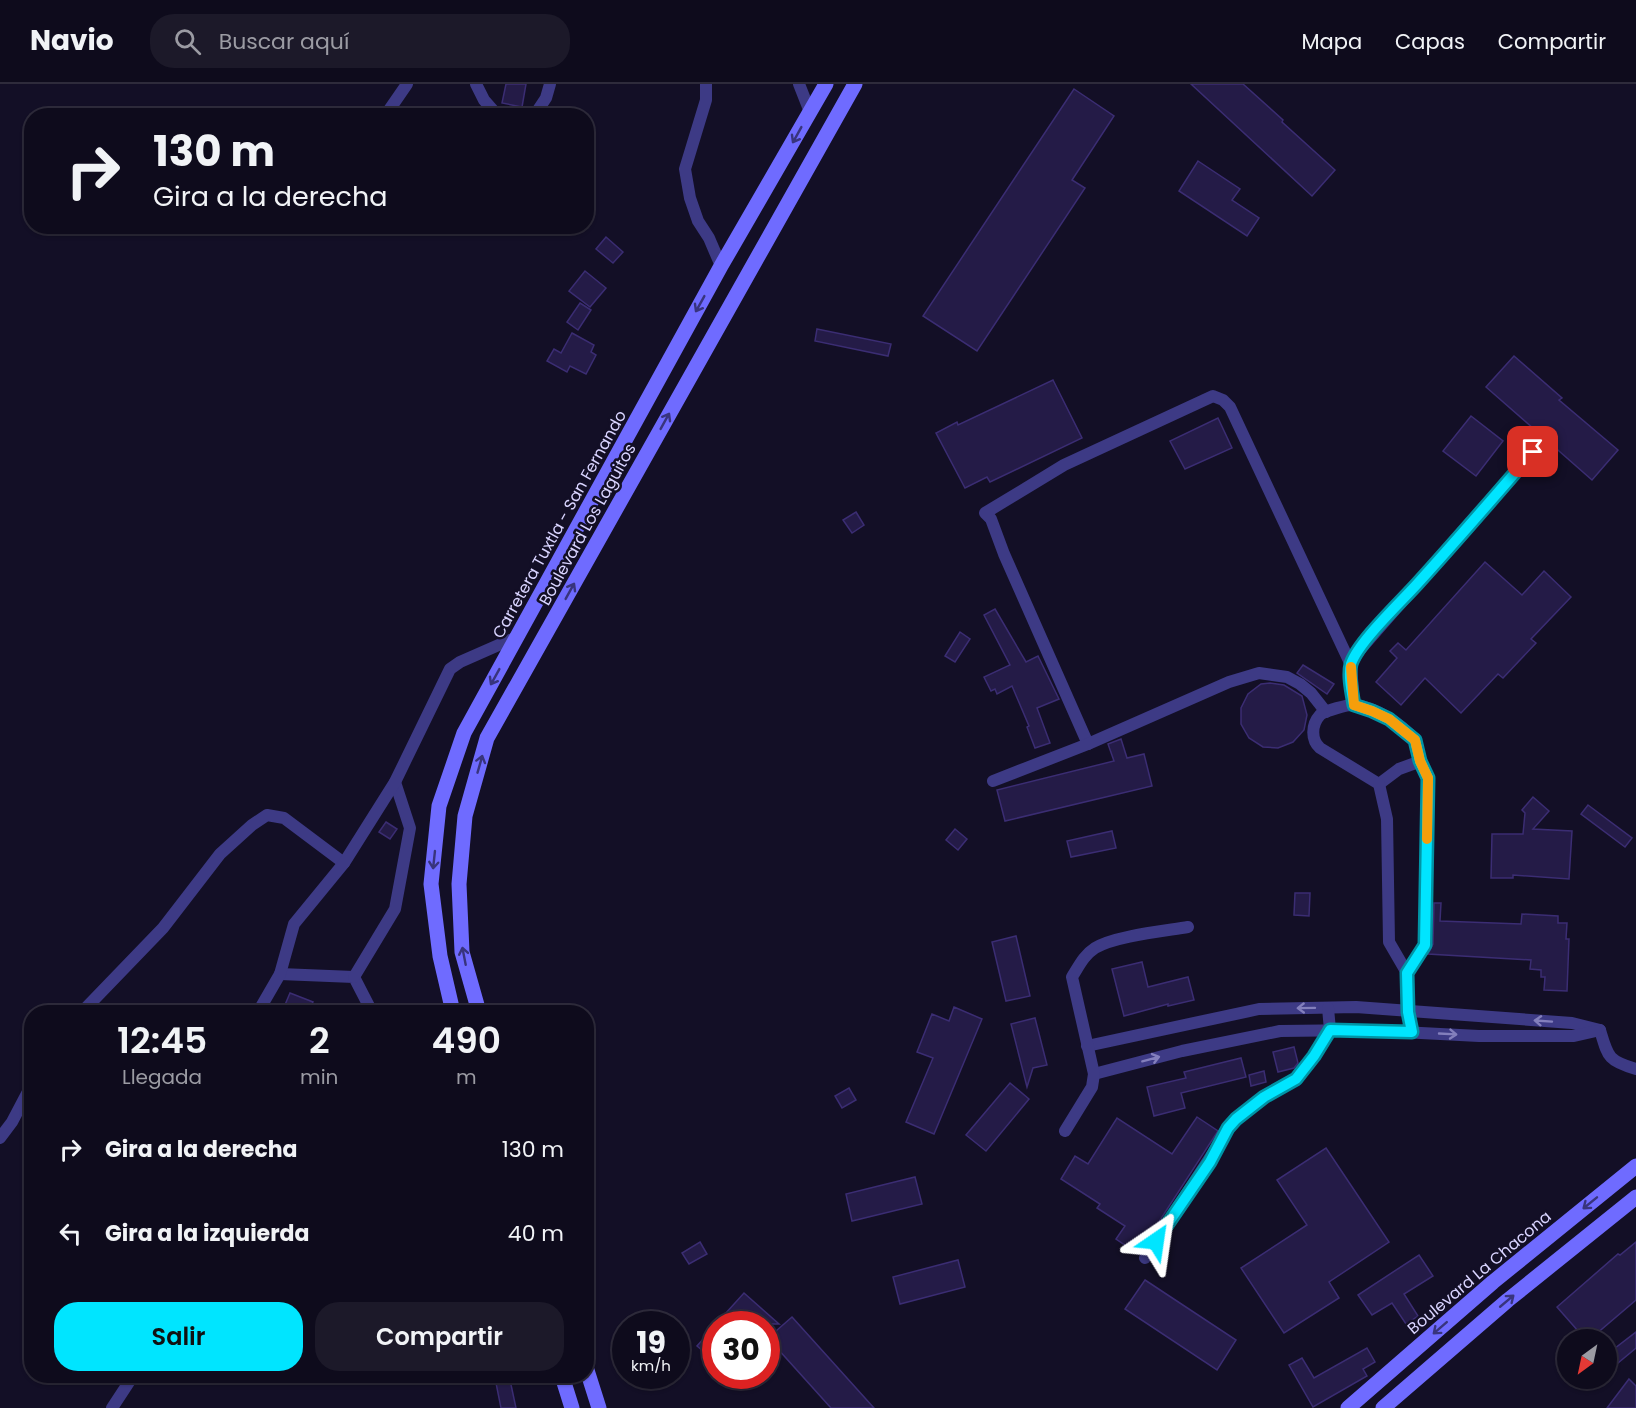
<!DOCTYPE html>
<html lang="es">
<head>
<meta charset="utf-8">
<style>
  :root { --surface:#0e0b1c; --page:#1c1929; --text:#f1f3f6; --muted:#9b9ba3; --line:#2e2b3b; --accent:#00e5ff }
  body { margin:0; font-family:Poppins,sans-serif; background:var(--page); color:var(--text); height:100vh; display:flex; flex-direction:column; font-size:22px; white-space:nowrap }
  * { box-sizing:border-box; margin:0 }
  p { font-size:20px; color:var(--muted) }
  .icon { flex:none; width:33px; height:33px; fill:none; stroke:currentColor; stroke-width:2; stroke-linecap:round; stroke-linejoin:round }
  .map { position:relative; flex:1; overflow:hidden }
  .details { position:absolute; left:24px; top:921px; width:570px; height:378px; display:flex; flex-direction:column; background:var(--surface); border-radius:24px; box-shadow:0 2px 4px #0004,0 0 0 2px var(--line) }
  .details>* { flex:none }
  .hud { position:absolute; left:24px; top:24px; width:570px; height:126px; border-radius:24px; box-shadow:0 2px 4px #0004,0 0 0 2px var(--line); background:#0e0b1c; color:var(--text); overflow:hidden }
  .needle { width:39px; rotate:213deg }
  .controls { position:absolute; left:1557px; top:1245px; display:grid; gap:12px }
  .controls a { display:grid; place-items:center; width:60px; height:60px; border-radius:50%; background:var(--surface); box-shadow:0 2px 4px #0004,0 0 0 2px var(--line); font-size:30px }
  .speed { position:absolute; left:612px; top:1227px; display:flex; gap:12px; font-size:30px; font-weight:700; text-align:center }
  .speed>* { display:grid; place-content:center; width:78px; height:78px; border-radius:50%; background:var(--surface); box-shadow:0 2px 4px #0004,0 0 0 2px var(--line); line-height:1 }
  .speed small { font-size:15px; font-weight:400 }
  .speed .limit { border:9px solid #d22; background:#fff; color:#111 }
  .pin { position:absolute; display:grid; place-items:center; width:51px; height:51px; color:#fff; margin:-26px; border-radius:12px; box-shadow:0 3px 9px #0006 }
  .me { position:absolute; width:66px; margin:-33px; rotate:32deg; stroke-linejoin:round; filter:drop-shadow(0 0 4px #0008) }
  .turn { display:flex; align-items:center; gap:21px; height:126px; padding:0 30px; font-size:27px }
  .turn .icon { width:78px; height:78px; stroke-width:2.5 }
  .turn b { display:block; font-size:42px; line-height:51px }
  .eta { display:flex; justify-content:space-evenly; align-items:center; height:102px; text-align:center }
  .eta b { font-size:36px; font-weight:600; line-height:42px }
  .cta { display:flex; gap:12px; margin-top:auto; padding:12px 30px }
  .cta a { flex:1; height:69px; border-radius:24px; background:var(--accent); color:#111; font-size:24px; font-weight:600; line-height:69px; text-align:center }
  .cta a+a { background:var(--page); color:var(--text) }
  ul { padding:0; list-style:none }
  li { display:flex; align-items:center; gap:18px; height:84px; padding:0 30px }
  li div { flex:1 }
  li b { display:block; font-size:22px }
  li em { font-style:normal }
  header { display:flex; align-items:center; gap:36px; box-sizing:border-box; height:84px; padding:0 30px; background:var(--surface); border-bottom:2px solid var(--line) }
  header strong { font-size:28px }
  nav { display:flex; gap:33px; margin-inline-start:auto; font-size:21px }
  .search { width:420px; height:54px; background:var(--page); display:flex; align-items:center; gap:15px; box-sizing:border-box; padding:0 21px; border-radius:24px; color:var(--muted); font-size:22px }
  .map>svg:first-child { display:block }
  .building { fill:#241b47; stroke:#3b2d73; stroke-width:1.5 }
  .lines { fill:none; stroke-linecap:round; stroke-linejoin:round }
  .minor { stroke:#3d3a85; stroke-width:12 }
  .secondary { stroke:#6f6bff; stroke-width:15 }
  .oneway { stroke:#38347d }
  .oneway2 { stroke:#837fbc }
  .route-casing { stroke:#0095a6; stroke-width:15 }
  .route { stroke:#00e5ff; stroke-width:10 }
  .slow { stroke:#f59e0b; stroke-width:10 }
  .labels { text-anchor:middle; stroke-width:5; stroke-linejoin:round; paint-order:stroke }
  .street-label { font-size:16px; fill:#d9d4ff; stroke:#130f26 }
</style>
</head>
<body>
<header>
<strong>Navio</strong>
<div class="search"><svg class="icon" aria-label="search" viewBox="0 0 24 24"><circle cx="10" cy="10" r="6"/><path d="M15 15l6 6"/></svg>Buscar aquí</div>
<nav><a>Mapa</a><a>Capas</a><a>Compartir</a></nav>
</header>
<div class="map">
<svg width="1636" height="1324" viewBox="0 0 1636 1324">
  <rect width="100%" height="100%" fill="#130f26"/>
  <g class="building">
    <path d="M506,0h20l-4,23 -20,-4z"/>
    <path d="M1191,0h52l40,36 -1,2 53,48 -23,26z"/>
    <path d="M1074,5l40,27 -42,64 13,8 -108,163 -54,-35z"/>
    <path d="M1198,77l42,28 -8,11 27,18 -12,18 -68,-45z"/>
    <path d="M606,153l17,15 -10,11 -17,-14z"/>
    <path d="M585,187l21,17 -16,19 -21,-16z"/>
    <path d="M580,219l11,7 -13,20 -11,-8z"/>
    <path d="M817,245l74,15 -3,12 -73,-15z"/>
    <path d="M572,249l22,12 -3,7 5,3 -10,19 -16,-8 -3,6 -20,-11 7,-12 7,4z"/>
    <path d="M1514,272l48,42 -3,2 59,50 -26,30 -106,-93z"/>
    <path d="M1053,296l29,58 -92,44 -3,-5 -22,11 -29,-55 21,-11 1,3z"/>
    <path d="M1471,332l32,25 -27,35 -33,-25z"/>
    <path d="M1218,334l14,30 -47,21 -15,-28z"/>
    <path d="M856,428l8,13 -12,8 -9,-13z"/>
    <path d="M1485,478l37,33 22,-24 27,26 -40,42 5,4 -33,35 -5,-4 -37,39 -36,-35 -24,27 -25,-23 21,-24 -7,-7 8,-8 8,7z"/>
    <path d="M995,525l31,53 12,-6 21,43 -22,9 13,35 -15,5 -8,-21 2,-1 -17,-40 -15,8 -2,-5 -4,2 -7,-14 26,-12 -26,-50z"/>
    <path d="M960,548l10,7 -15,23 -10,-6z"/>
    <path d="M1303,581l31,19 -7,10 -30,-21z"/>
    <path d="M1270,599l14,2 18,11 5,19 -3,15 -11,12 -15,6 -15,-1 -14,-9 -8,-14v-16l7,-14 13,-10z"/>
    <path d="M1121,655l6,19 17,-4 8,32 -147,35 -8,-31 117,-29 -6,-17z"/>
    <path d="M1533,713l16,14 -16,18 39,2 -3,48 -56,-4v3h-22l1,-44h31l2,-21 -3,-3z"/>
    <path d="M1588,721l44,33 -7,9 -44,-33z"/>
    <path d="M386,738l11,7 -7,10 -11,-7z"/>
    <path d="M955,745l12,10 -9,11 -12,-10z"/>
    <path d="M1112,747l4,17 -45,9 -4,-16z"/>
    <path d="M1295,809h15l-1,23 -15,-1z"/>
    <path d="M1434,819h7l-1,18 81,3 1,-10 36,2v7h9l-1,16h3l-2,52 -23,-1 1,-13h-4v-7l-11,-1 1,-9 -103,-6 5,-10z"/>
    <path d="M1016,852l14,60 -24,5 -14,-59z"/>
    <path d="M1142,878l6,25 40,-10 6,23 -26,6v-2l-44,12 -12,-47z"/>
    <path d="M290,909l23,9 -5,10h-26z"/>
    <path d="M954,923l28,12 -48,115 -28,-12 27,-64 -16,-6 15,-38 17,7z"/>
    <path d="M1035,934l12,47 -14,3 -6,19 -16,-63z"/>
    <path d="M1294,963l4,16 -4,5 -16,4 -5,-20z"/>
    <path d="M1241,974l5,19 -65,16 4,15 -31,8 -7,-29 39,-9 -2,-6z"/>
    <path d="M1264,987l2,11 -15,4 -2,-11z"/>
    <path d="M1010,999l19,16 -43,52 -20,-16z"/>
    <path d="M849,1004l7,12 -14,8 -7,-12z"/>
    <path d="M1197,1033l21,14 -80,123 -22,-15 9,-13 -28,-18 3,-4 -39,-25 14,-23 13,8 29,-46 55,36z"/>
    <path d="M1326,1064l63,94 -60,40 10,16 -55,35 -43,-65 66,-43 -30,-45z"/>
    <path d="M915,1093l7,27 -70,17 -6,-27z"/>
    <path d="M700,1158l7,12 -18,10 -7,-11z"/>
    <path d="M1636,1158v58l-47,40h-3l-29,-33 61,-53 2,1z"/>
    <path d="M1419,1171l14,21 -29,18 14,22 -12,8 -14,-21 -20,12 -14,-20z"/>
    <path d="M958,1176l7,27 -65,17 -7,-27z"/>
    <path d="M1145,1196l91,60 -19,30 -92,-61z"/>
    <path d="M744,1209l35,31h-63z"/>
    <path d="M792,1233l82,91h-43l-63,-70z"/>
    <path d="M716,1241v37l-19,-16z"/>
    <path d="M1636,1248v16l-30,25v-18z"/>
    <path d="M1367,1264l8,14 -12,7 4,7 -54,31 -24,-42 13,-7 12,20z"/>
    <path d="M1629,1295l7,7v22h-29z"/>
    <path d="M510,1296l6,28h-15l-5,-25z"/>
  </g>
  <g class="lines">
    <g class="minor">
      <path d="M476,0l8,16 14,16"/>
      <path d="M706,0v16l-21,69 5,29 8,23 11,17 12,28"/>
      <path d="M799,0l11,28"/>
      <path d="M385,32l22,-32"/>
      <path d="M534,32l12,-18 4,-14"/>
      <path d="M1354,621l-3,-40 7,-13 175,-200"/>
      <path d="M1088,660l-84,-190 -13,-35 -6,-6 79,-48 149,-69 10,4 7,7 121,258"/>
      <path d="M993,697l95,-37 141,-62 30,-9 28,4 13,7 11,9 15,19"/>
      <path d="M1379,700l20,-15 22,-8"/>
      <path d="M1407,889l18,-29 3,-166c-2,-6 -5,-11 -7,-17 -3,-7 -2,-15 -7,-22 -12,-15 -39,-32 -59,-34 -6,-1 -31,6 -35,10 -9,10 -9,25 0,33l59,36 8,35 2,123 18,31 1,39 4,21"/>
      <path d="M280,890l74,3 18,35"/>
      <path d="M354,893l41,-68 15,-81 -15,-46"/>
      <path d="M82,928l81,-84 57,-74 32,-29 15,-10 17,3 60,45"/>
      <path d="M258,928l22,-38 14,-50 50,-61 51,-81 55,-113 10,-7 57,-25"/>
      <path d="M1600,946c8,27 8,31 36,39"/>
      <path d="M1087,962l172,-37 97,-2 216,16 28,7"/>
      <path d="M1094,990l88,-23 98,-20 83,-1 116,6h95l22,-5"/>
      <path d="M1065,1047l27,-44 2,-13 -22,-97c7,-11 12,-22 23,-29 19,-12 69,-17 93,-21"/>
      <path d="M0,1054l12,-16 20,-38"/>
      <path d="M1145,1174l90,-139 29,-22 32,-18 18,-23 16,-26 -2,-22"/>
      <path d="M112,1324l21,-32"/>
    </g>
    <g class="secondary">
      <path d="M453,928l-13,-56 -9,-72 8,-78 25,-73 257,-467 105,-182"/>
      <path d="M479,928l-17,-60 -3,-68 6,-68 22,-78 368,-654"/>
      <path d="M586,1283l13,41"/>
      <path d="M562,1292l10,32"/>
      <path d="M1348,1324l145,-126 143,-116"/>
      <path d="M1383,1324l125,-108 128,-103"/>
    </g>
  </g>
  <defs><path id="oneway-shaft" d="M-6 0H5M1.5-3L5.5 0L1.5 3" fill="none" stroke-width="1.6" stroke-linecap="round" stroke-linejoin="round" transform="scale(1.5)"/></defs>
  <g class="oneway">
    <use href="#oneway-shaft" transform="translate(797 51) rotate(119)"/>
    <use href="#oneway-shaft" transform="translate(700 220) rotate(119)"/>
    <use href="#oneway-shaft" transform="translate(665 337) rotate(-61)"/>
    <use href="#oneway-shaft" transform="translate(570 507) rotate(-61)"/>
    <use href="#oneway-shaft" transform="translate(495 593) rotate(119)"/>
    <use href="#oneway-shaft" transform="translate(480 680) rotate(-74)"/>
    <use href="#oneway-shaft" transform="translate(434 776) rotate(96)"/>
    <use href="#oneway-shaft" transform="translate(464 872) rotate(-101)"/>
    <use href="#oneway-shaft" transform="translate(1590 1119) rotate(141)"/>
    <use href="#oneway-shaft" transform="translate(1507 1217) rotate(-40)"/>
    <use href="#oneway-shaft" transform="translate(1440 1244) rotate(139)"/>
  </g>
  <g class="oneway2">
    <use href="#oneway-shaft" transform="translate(1306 924) rotate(179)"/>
    <use href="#oneway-shaft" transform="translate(1543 937) rotate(-176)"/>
    <use href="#oneway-shaft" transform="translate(1448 950) rotate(3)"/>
    <use href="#oneway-shaft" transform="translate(1151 975) rotate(-15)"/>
  </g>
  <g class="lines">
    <g class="route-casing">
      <path id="route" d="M1156,1157l54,-79 18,-34 8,-9 28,-22 32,-18 18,-23 16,-26 82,2 -4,-20 -1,-39 18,-28 3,-167 -8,-17 -5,-21 -26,-21 -17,-8 -18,-6c-2,-12 -6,-29 -3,-41 7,-22 51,-63 67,-81 39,-43 77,-87 115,-131"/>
    </g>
    <use href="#route" class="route"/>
    <path class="slow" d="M1351,583l3,38 18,6 17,8 26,21 5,21 8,17 -1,61"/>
  </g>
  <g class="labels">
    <g class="street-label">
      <text transform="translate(559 440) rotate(-61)" y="6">Carretera Tuxtla - San Fernando</text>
      <text transform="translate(587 440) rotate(-61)" y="6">Boulevard Los Laguitos</text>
      <text transform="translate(1479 1188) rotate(-40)" y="6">Boulevard La Chacona</text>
    </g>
  </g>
</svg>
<div class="controls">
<a><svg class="needle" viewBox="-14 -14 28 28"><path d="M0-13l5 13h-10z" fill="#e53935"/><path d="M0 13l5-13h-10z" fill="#9b9ba3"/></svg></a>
</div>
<div class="speed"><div>19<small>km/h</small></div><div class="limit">30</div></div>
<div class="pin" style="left:1533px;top:368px;background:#d93025"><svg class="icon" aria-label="arrive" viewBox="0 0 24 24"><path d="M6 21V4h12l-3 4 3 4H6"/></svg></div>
<svg class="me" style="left:1156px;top:1157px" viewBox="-20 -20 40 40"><path d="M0-17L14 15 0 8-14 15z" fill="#00e5ff" stroke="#fff" stroke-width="4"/></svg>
<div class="hud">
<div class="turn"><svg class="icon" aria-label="right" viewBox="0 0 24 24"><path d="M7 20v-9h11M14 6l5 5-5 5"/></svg><div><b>130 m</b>Gira a la derecha</div></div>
</div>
<section class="details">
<div class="eta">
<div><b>12:45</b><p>Llegada</p></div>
<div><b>2</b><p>min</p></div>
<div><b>490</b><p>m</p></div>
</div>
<ul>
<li><svg class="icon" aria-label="right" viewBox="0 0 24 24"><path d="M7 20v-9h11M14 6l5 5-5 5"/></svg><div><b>Gira a la derecha</b></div><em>130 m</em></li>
<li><svg class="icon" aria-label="left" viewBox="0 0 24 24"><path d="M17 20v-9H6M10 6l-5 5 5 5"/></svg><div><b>Gira a la izquierda</b></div><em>40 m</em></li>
</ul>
<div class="cta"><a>Salir</a><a>Compartir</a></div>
</section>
</div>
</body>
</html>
